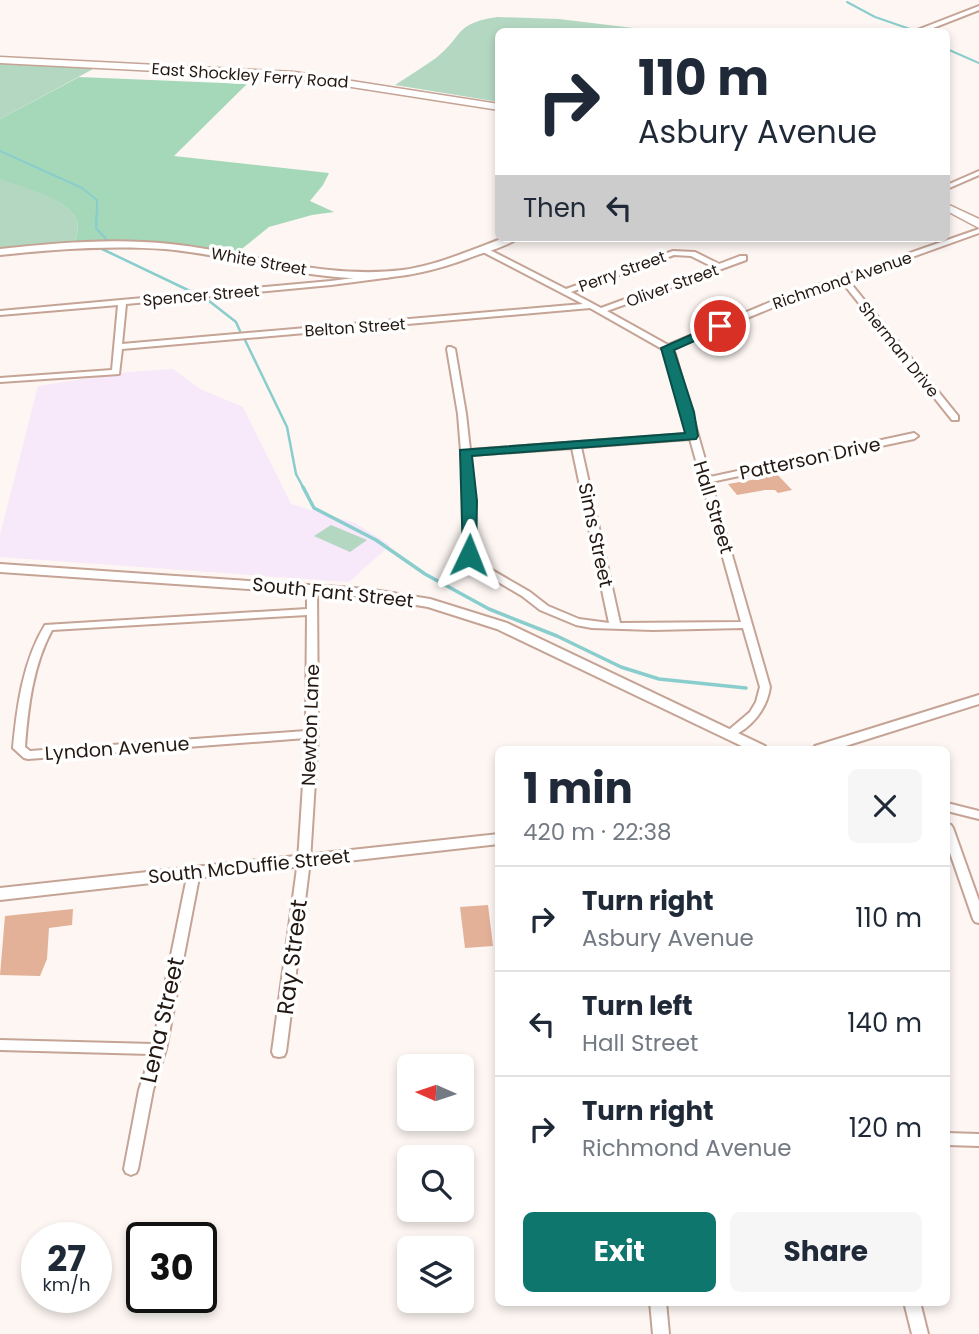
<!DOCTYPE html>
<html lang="en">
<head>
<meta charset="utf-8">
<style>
  :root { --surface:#fff; --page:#f6f6f7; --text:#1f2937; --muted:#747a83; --line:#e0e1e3; --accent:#0f766e }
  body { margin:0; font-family:Poppins,sans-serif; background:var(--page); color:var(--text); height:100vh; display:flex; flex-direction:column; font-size:26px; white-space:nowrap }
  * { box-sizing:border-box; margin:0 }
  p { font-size:23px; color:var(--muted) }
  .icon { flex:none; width:38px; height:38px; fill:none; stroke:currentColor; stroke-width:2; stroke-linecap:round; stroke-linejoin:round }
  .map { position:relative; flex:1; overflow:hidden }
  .drawer { position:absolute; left:495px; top:746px; width:455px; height:560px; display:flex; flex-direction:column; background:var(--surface); border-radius:10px; box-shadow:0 4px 10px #0003 }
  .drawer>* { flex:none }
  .hud { position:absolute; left:495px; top:28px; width:455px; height:214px; border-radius:10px; box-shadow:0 4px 10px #0003; background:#fff; color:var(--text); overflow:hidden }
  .needle { width:46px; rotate:273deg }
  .buttons { position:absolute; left:397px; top:1054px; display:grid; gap:14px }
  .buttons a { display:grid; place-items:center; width:77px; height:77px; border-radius:10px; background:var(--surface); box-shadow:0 4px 10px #0003; font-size:35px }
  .speed { position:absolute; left:21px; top:1222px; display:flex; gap:14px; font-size:35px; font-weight:700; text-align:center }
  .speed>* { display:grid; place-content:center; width:91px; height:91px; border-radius:50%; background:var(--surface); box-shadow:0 4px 10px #0003; line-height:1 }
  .speed small { font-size:18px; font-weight:400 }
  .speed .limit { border:4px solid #111; border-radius:10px; background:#fff; color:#111 }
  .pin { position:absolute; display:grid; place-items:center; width:60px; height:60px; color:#fff; margin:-30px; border:4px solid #fff; border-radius:50%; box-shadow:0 2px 7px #0007 }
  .me { position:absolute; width:77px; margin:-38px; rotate:2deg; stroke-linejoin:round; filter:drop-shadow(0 0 5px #0008) }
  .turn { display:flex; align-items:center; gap:24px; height:147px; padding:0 28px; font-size:32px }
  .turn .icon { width:91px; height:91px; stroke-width:2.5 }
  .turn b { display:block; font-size:49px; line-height:60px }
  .then { display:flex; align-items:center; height:66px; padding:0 28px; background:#0003; gap:14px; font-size:26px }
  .round { display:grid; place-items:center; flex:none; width:74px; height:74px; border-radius:10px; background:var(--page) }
  .headline { display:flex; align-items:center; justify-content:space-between; height:119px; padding:0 28px }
  h1 { font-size:42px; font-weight:700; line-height:52px }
  .action { display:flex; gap:14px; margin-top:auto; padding:14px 28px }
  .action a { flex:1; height:80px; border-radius:10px; background:var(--accent); color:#fff; font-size:28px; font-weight:700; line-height:80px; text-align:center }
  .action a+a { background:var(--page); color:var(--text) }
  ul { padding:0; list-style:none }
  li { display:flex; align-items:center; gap:21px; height:105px; padding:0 28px; border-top:2px solid var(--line) }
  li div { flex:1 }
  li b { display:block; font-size:26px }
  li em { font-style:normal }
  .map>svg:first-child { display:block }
  .education { fill:#f7e8fa }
  .green { fill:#b3d7c0 }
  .forest { fill:#a5d8b8 }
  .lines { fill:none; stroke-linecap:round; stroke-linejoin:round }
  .stream-far2 { stroke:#89cdcd; stroke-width:2 }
  .stream-far1 { stroke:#89cdcd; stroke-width:2.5 }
  .stream { stroke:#89cdcd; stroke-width:3.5 }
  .building { fill:#e3b098 }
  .minor-casing { stroke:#c5a395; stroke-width:4 }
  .tertiary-casing { stroke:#c5a395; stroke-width:4 }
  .trunk-casing { stroke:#c5a395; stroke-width:3 }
  .minor { fill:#fff; fill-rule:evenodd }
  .tertiary { fill:#fff; fill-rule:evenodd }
  .trunk { fill:#fff; fill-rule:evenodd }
  .route { fill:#0f766e; stroke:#0a4d48; stroke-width:2 }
  .labels { text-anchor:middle; stroke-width:7; stroke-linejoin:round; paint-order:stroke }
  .far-street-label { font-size:16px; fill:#241812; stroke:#fff }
  .street-label { font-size:19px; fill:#241812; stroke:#fff }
  .near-street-label { font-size:23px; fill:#241812; stroke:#fff }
</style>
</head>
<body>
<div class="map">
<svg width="979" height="1334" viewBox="0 0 979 1334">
  <rect width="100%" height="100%" fill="#fdf6f3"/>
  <path class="education" d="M173,369l27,20 43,18 48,97 64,19 35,22 -41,37 -349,-25v-22l38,-149 91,-14z"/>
  <g class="green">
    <path d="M497,17l62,2 99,12 -159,1v70l-104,-17c14,-9 28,-18 41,-27 29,-23 17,-34 61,-41z"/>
    <path d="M0,63l95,5 -95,51z"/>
    <path d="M0,178c21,8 77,22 78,48 0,5 -2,12 -4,17l-74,8z"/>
    <path d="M331,525l36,15 -17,12 -36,-16z"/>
  </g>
  <path class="forest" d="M79,77l168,7 -73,72 155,17 -6,12 -13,16 24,11 -22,3 -43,12 -31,25 -84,-10 -80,1c2,-5 4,-12 4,-17 -1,-26 -57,-39 -78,-47v-60z"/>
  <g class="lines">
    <g class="stream-far2">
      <path d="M847,2l28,15 35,12"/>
      <path d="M947,49l32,14"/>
      <path d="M0,151l82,37 15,12v11"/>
    </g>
    <g class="stream-far1">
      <path d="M97,210l-1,18 10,11"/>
      <path d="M102,249l88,42"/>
      <path d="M204,297l32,25 4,9"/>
      <path d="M245,340l42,87 9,47 8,15"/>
    </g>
    <path class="stream" d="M303,487l11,21 62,32 49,34 64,35 68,27 64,31 38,12 87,9"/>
  </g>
  <g class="building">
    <path d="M774,471l18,19 -14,3 -3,-3h-10l-28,5 -9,-11 35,-6 -4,-4z"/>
    <path d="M488,905l5,41 -28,2 -5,-41z"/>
    <path d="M73,909l-1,16 -23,3 -2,31 -7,17 -40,-1 5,-59z"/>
  </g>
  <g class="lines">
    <g class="minor-casing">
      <g id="minor">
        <path d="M979,171v4l-32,14v-4z"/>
        <path d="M979,229v4l-131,47 110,136v4h-6l-110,-138 -56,20 -114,47 3,5 35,123 204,-44 4,3 -4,3 -203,43 59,205c-3,22 -19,42 -40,50l-6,-3 26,-22 6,-10 4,-15 -17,-59 -90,2 -61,-2 -16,-3 -36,-15 -18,-14 -49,-29 -10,-15 2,-51 -7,-87 -11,-65 1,-2h3l4,2 11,65 4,36 219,-16 -22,-80 -3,-4 -74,-42 -468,41 -3,25 -119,8v-4l112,-8 6,-65 -118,10v-4l331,-30 61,-8 4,2 -4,2 -61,8 -205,19 -4,40 461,-40 -102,-53v-4h3l82,42 107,-38 22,1 24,12 21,-8h6v4l-139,51 61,34 112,-47zM674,255l17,1 22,11 -112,41 -30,-16zM690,439l51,183 -121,1 -39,-176zM572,448l37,175 -30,-4 -31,-13 -18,-14 -50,-29 -7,-11 2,-51 -5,-46z"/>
        <path d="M312,585l5,3 1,146 -8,127 -24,191 -2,4 -5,1 -5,-1 -2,-4 26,-191 8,-123 -278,21 -4,-1 -11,-10c4,-42 10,-87 32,-123l262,-16v-21zM307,615l-1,116 -276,20 -5,-4c3,-40 8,-82 27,-117z"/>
        <path d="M947,803l32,8v8l-32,-8z"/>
        <path d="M947,824l4,1 2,3 26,73v22l-4,-1 -2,-3 -26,-75z"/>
        <path d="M194,868l4,1 2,3 -34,177 -13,41 -15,79 -2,4 -5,2 -5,-2 -2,-4 15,-79 12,-36 -151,-4v-10l153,4 35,-172 2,-3z"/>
        <path d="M947,1133l32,1v12l-32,-1z"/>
        <path d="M650,1302h16l3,32h-16z"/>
        <path d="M904,1302h16l8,32h-16z"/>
      </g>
    </g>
    <g class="tertiary-casing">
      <g id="tertiary">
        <path d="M979,6v4l-56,22h-11z"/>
        <path d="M504,238h14c-13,10 -34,14 -49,20 -30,11 -61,19 -93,20 -72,3 -141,-23 -211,-29 -55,-4 -110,0 -165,6v-6c56,-6 114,-11 170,-5 78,8 154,36 233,26 35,-5 68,-20 101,-32z"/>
        <path d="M0,564l367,25 63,10 77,24 258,123 2,3h-19l-251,-120 -69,-22 -61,-10 -367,-25z"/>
        <path d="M979,695v9l-143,45h-23l2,-3z"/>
        <path d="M499,834v10l-499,56v-12z"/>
      </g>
    </g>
    <g class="trunk-casing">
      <g id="trunk">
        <path d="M0,57l294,15 205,32v6l-205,-32 -294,-15z"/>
        <path d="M947,204l32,15v9l-32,-17z"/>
      </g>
    </g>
    <use href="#minor" class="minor"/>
    <use href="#tertiary" class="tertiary"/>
    <use href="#trunk" class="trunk"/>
  </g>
  <path class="route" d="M720,322l6,4 -2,2 -50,22 20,62 4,24 -2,3 -224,17 5,45 -1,54 -2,3h-11l-3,-108 225,-17 -24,-85z"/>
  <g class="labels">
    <g class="far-street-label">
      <text transform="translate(250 75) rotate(4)" y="6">East Shockley Ferry Road</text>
      <text transform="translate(259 261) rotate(10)" y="6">White Street</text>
      <text transform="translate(622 271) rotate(-20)" y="6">Perry Street</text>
      <text transform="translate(842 280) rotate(-19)" y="6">Richmond Avenue</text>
      <text transform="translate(672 285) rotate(-20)" y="6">Oliver Street</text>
      <text transform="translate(201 295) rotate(-5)" y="6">Spencer Street</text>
      <text transform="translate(355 327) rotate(-4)" y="6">Belton Street</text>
      <text transform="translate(899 349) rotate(51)" y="6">Sherman Drive</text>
    </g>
    <g class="street-label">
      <text transform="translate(810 458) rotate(-12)" y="7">Patterson Drive</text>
      <text transform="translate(714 507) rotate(73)" y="7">Hall Street</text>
      <text transform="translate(596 535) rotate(78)" y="7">Sims Street</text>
      <text transform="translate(333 592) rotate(6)" y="7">South Fant Street</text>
      <text transform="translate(310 725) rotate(-88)" y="7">Newton Lane</text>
      <text transform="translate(117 748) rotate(-4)" y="7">Lyndon Avenue</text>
      <text transform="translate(249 866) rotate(-6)" y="7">South McDuffie Street</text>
    </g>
    <g class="near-street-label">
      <text transform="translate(292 957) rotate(-83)" y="8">Ray Street</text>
      <text transform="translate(162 1020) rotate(-77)" y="8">Lena Street</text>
    </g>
  </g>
</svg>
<div class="buttons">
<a><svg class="needle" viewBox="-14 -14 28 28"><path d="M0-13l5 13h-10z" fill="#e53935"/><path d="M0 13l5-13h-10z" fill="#747a83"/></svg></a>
<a><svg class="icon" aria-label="search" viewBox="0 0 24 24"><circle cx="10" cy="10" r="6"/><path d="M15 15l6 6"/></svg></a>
<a><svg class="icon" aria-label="layers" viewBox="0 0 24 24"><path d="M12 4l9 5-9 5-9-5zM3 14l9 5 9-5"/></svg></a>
</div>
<div class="speed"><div>27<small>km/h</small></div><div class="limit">30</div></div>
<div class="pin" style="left:720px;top:326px;background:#d93025"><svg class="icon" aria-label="arrive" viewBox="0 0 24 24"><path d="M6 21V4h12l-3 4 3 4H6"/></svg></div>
<svg class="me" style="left:469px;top:555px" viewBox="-20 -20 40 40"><path d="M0-17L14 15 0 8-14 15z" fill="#0f766e" stroke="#fff" stroke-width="4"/></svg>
<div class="hud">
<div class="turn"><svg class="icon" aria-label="right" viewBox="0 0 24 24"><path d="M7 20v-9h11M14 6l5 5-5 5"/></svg><div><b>110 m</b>Asbury Avenue</div></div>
<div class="then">Then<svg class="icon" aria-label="left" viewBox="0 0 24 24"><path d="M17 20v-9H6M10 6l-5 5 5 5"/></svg></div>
</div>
<section class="drawer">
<div class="headline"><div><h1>1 min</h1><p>420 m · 22:38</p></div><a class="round"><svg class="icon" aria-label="close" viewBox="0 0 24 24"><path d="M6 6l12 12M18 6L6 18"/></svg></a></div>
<ul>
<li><svg class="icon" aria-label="right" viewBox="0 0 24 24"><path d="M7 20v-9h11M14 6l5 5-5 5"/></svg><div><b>Turn right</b><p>Asbury Avenue</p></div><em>110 m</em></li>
<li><svg class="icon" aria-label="left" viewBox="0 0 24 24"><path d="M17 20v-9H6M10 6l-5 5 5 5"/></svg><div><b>Turn left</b><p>Hall Street</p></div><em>140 m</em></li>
<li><svg class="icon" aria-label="right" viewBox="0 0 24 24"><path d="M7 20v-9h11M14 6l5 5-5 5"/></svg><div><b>Turn right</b><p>Richmond Avenue</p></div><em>120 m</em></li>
</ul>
<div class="action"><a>Exit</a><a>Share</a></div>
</section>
</div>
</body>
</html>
